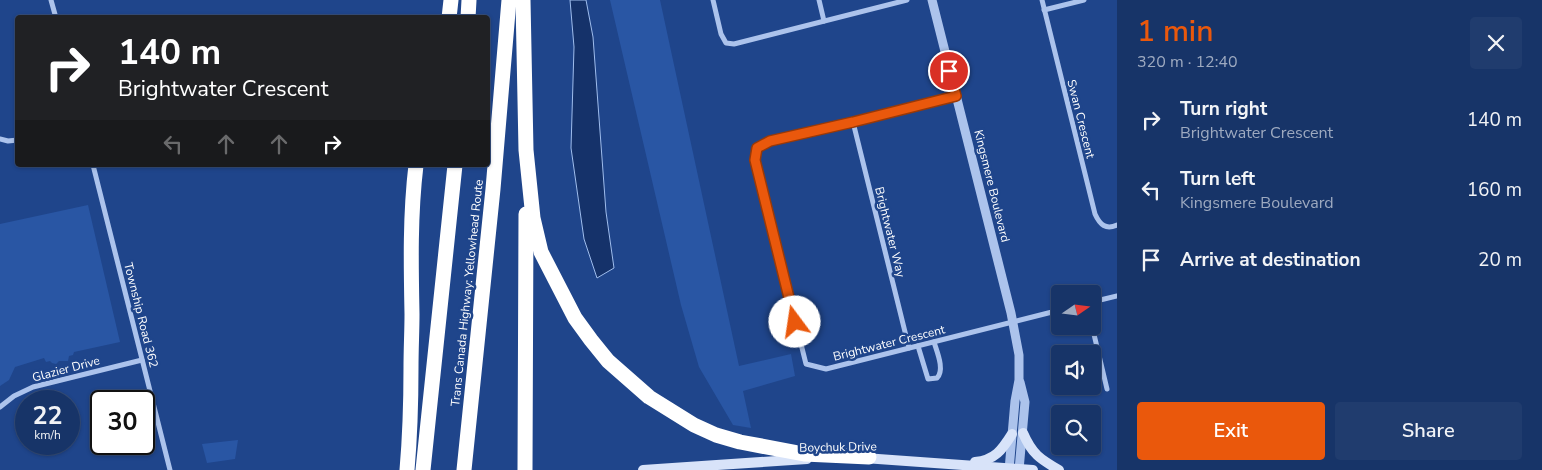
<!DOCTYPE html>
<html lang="en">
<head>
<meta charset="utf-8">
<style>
  :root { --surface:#173468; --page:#203c6e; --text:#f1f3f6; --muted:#9eaac0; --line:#364f7c; --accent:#ea580c }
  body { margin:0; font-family:"Nunito Sans",sans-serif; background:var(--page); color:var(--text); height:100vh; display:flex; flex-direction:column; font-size:19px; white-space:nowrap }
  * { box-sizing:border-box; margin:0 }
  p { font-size:16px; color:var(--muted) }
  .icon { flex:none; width:28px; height:28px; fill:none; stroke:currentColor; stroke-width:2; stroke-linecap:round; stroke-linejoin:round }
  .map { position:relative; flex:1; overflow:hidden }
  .panel { display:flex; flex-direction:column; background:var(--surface); width:425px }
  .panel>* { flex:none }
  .banner { position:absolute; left:15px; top:15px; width:475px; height:152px; border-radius:5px; box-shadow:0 1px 4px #0004,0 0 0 1px var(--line); background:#202124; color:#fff; overflow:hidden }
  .needle { width:32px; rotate:76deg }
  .controls { position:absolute; left:1051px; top:285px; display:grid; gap:10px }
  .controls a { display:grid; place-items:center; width:50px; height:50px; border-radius:5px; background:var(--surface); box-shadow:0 1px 4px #0004,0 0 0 1px var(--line); font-size:25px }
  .speed { position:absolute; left:15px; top:390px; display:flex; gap:10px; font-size:25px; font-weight:700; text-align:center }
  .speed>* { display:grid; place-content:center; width:65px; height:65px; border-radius:50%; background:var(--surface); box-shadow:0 1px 4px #0004,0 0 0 1px var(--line); line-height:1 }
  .speed small { font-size:12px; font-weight:400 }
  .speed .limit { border:2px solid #111; border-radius:8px; background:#fff; color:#111 }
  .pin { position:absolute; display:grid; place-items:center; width:42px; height:42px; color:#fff; margin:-21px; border:2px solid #fff; border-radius:50%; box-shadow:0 1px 5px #0007 }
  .me { position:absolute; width:55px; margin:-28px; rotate:346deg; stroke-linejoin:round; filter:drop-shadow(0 0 4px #0008) }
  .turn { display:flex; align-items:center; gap:18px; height:105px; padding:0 20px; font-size:22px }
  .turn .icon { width:65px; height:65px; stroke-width:2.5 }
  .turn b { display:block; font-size:35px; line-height:42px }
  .lanes { display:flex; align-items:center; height:48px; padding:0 20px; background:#0003; justify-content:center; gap:25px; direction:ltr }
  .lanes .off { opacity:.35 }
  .round { display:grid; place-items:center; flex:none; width:52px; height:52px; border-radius:5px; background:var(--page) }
  .head { display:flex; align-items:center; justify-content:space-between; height:85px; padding:0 20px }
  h1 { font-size:30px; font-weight:600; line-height:38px; color:var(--accent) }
  .cta { display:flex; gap:10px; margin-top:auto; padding:10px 20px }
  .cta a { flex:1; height:58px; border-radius:5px; background:var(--accent); color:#fff; font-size:20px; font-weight:600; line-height:58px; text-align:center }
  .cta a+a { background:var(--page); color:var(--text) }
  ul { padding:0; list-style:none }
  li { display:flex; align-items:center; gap:15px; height:70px; padding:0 20px }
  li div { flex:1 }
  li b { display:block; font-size:19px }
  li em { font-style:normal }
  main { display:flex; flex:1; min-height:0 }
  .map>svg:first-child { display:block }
  .green { fill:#2956a4 }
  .water { fill:#15326a; stroke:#9fbded }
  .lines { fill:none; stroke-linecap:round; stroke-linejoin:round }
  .minor { stroke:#acc3ec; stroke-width:5 }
  .tertiary { stroke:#acc3ec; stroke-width:9 }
  .secondary { stroke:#d8e3f9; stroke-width:10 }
  .motorway { stroke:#fff; stroke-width:15 }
  .route-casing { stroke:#983908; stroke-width:12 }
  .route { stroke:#ea580c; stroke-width:9 }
  .labels { text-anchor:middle; stroke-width:5; stroke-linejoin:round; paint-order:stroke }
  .street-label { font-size:12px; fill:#fff; stroke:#1f458b }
</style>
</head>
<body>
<main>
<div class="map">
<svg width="1117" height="470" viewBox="0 0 1117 470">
  <rect width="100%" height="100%" fill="#1f458b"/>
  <g class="green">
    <path d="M610,0h50l79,366 52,-12 4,22 -52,15 8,37 -18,-3 -34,-58 -18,-62z"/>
    <path d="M88,205l32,137 -46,10 -1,3 -4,1 -1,5h-9l-3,3 -4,-1 -2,-2 -4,1 -2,-4 -29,9 -6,13 -9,6v-162z"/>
    <path d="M238,440l-3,19 -28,4 -5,-19z"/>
  </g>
  <path class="water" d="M570,0h16l7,37 13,175 8,56 -17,10 -13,-39 -13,-91 3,-101z"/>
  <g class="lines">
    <g class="minor">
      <path d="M51,0l5,18"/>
      <path d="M713,0l8,34 5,9 8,1 173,-44"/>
      <path d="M819,0l5,21"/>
      <path d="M1042,0l53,214c5,11 11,16 22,11"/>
      <path d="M1044,10l40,-10"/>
      <path d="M955,96l-102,26 -83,19 -13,7 -2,12 51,204 20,5 234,-59"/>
      <path d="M853,122l56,226"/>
      <path d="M0,139l8,2 10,-1"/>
      <path d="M93,165l77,305"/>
      <path d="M1092,302l25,-6"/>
      <path d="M1092,326l15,63"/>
      <path d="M918,346l10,33 9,-1c8,-8 0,-26 -3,-36"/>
      <path d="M0,407l14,-11 19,-9 109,-27"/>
    </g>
    <g class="tertiary">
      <path d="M932,0l79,313 8,42v25l-4,21 -6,69"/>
      <path d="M1019,470l6,-68 -5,-20"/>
    </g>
    <g class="secondary">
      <path d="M1023,433c9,21 17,26 36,37"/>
      <path d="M864,458l169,12"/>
      <path d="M975,462c20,-2 27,-12 37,-28"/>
      <path d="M643,470l164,-11"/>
    </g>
    <g class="motorway">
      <path d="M523,0l3,150 7,68 8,34 34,66 16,22 17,21 41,36 45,28 22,10 24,7 64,12 65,3"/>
      <path d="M449,18l2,-18"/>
      <path d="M468,18l1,-18"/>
      <path d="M407,470c3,-34 4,-68 4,-103 0,-18 1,-36 1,-53 -1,-50 -2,-99 4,-149"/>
      <path d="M423,470l32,-305"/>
      <path d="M464,470l29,-281 16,-189"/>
      <path d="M525,470l1,-256"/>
    </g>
  </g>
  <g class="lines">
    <g class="route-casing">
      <path id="route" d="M795,322l-40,-162 2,-12 13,-7 83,-19 103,-26 -7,-25"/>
    </g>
    <use href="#route" class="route"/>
  </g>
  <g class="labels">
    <g class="street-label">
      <text transform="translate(1081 119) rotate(76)" y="4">Swan Crescent</text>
      <text transform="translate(992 186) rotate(76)" y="4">Kingsmere Boulevard</text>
      <text transform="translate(890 232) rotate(76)" y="4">Brightwater Way</text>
      <text transform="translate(467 293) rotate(-84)" y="4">Trans Canada Highway: Yellowhead Route</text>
      <text transform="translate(141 315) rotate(76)" y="4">Township Road 362</text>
      <text transform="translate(889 343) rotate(-14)" y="4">Brightwater Crescent</text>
      <text transform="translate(66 369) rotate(-15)" y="4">Glazier Drive</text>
      <text transform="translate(838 447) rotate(-1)" y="4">Boychuk Drive</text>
    </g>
  </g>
</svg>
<div class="controls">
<a><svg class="needle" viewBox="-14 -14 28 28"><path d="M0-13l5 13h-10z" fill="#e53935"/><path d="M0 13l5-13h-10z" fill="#9eaac0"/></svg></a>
<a><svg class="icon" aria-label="sound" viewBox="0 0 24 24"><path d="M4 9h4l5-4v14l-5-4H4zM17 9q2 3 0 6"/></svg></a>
<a><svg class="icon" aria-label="search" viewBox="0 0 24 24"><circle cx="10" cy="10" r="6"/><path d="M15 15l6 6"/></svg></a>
</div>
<div class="speed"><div>22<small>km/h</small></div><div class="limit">30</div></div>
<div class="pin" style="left:949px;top:71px;background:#d93025"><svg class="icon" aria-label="arrive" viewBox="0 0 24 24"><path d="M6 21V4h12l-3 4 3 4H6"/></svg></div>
<svg class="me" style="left:795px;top:322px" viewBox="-20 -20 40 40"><circle r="19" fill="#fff"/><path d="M0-13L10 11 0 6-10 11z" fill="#ea580c"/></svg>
<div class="banner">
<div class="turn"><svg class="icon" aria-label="right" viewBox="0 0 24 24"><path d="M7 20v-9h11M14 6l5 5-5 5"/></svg><div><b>140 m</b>Brightwater Crescent</div></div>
<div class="lanes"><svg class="icon off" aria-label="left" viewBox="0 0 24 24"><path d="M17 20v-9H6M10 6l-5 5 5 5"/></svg><svg class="icon off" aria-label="ahead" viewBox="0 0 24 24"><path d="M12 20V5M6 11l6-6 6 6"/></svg><svg class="icon off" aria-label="ahead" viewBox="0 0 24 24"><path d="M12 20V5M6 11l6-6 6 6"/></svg><svg class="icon" aria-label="right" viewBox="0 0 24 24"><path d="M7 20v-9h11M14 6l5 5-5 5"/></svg></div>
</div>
</div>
<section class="panel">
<div class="head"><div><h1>1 min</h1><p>320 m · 12:40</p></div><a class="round"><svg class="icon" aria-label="close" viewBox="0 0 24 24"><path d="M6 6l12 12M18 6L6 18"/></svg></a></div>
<ul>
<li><svg class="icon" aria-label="right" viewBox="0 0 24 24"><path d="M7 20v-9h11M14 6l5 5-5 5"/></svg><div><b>Turn right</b><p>Brightwater Crescent</p></div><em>140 m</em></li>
<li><svg class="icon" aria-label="left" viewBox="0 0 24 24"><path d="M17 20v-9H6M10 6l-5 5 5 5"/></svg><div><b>Turn left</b><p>Kingsmere Boulevard</p></div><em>160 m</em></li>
<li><svg class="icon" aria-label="arrive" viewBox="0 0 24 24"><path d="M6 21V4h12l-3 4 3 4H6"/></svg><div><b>Arrive at destination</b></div><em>20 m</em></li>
</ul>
<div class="cta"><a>Exit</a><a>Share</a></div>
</section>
</main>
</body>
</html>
